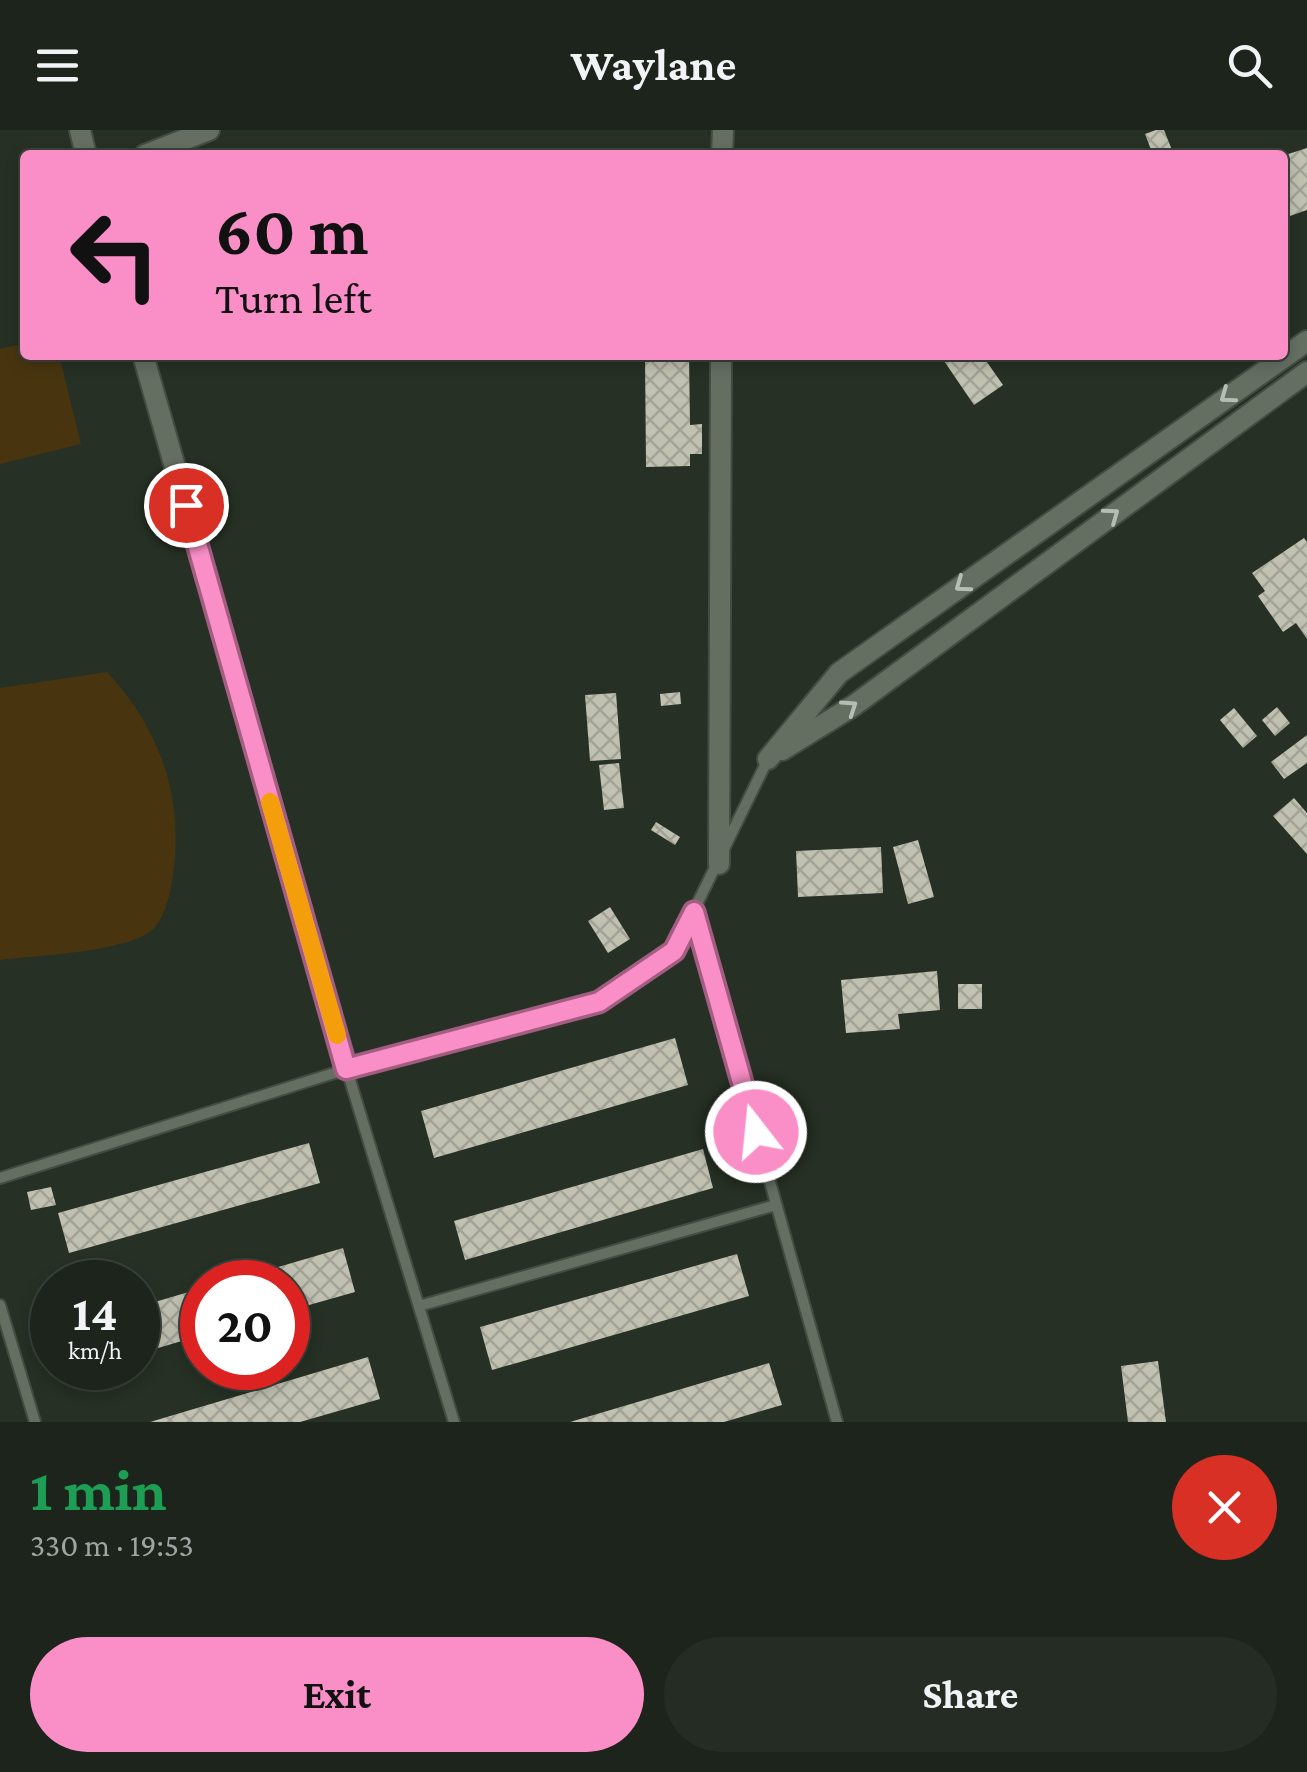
<!DOCTYPE html>
<html lang="en">
<head>
<meta charset="utf-8">
<style>
  :root { --surface:#1c241b; --page:#252c24; --text:#f1f3f6; --muted:#a0a4a3; --line:#3a413a; --accent:#fa8fc7 }
  body { margin:0; font-family:"Crimson Pro",serif; background:var(--page); color:var(--text); height:100vh; display:flex; flex-direction:column; font-size:38px; white-space:nowrap }
  * { box-sizing:border-box; margin:0 }
  p { font-size:32px; color:var(--muted) }
  .icon { flex:none; width:55px; height:55px; fill:none; stroke:currentColor; stroke-width:2; stroke-linecap:round; stroke-linejoin:round }
  .map { position:relative; height:1292px; overflow:hidden }
  .sheet { display:flex; flex-direction:column; background:var(--surface); flex:1 }
  .sheet>* { flex:none }
  .banner { position:absolute; left:20px; top:20px; width:1268px; height:210px; border-radius:10px; box-shadow:0 5px 15px #0003,0 0 0 2px var(--line); background:#fa8fc7; color:#111; overflow:hidden }
  .speed { position:absolute; left:30px; top:1130px; display:flex; gap:20px; font-size:50px; font-weight:700; text-align:center }
  .speed>* { display:grid; place-content:center; width:130px; height:130px; border-radius:50%; background:var(--surface); box-shadow:0 5px 15px #0003,0 0 0 2px var(--line); line-height:1 }
  .speed small { font-size:25px; font-weight:400 }
  .speed .limit { border:15px solid #d22; background:#fff; color:#111 }
  .pin { position:absolute; display:grid; place-items:center; width:85px; height:85px; color:#fff; margin:-42px; border:5px solid #fff; border-radius:50%; box-shadow:0 2px 10px #0007 }
  .me { position:absolute; width:110px; margin:-55px; rotate:344deg; stroke-linejoin:round; filter:drop-shadow(0 0 8px #0008) }
  .turn { display:flex; align-items:center; gap:35px; height:210px; padding:0 30px; font-size:45px }
  .turn .icon { width:130px; height:130px; stroke-width:2.5 }
  .turn b { display:block; font-size:70px; line-height:85px }
  .round { display:grid; place-items:center; flex:none; width:105px; height:105px; border-radius:52px; background:var(--page) }
  .overview { display:flex; align-items:center; justify-content:space-between; height:170px; padding:0 30px }
  h1 { font-size:60px; font-weight:700; line-height:75px; color:#1e9e55 }
  .action { display:flex; gap:20px; margin-top:auto; padding:20px 30px }
  .action a { flex:1; height:115px; border-radius:60px; background:var(--accent); color:#111; font-size:40px; font-weight:700; line-height:115px; text-align:center }
  .action a+a { background:var(--page); color:var(--text) }
  header { display:flex; justify-content:space-between; align-items:center; height:130px; padding:0 30px; background:var(--surface); font-size:45px; font-weight:700 }
  .map>svg:first-child { display:block }
  .pitch { fill:#483510 }
  .building { fill:url(#building-cross-hatch) }
  .lines { fill:none; stroke-linecap:round; stroke-linejoin:round }
  .lane-casing { stroke:#444c42; stroke-width:14 }
  .street-casing { stroke:#444c42; stroke-width:24 }
  .lane { stroke:#646f62; stroke-width:10 }
  .street { stroke:#646f62; stroke-width:20 }
  .oneway { stroke:#b6beb4 }
  .route-casing { stroke:#a25d81; stroke-width:25 }
  .route { stroke:#fa8fc7; stroke-width:18 }
  .slow { stroke:#f59e0b; stroke-width:18 }
</style>
</head>
<body>
<header><svg class="icon" aria-label="menu" viewBox="0 0 24 24"><path d="M4 6h16M4 12h16M4 18h16"/></svg>Waylane<svg class="icon" aria-label="search" viewBox="0 0 24 24"><circle cx="10" cy="10" r="6"/><path d="M15 15l6 6"/></svg></header>
<div class="map">
<svg width="1307" height="1292" viewBox="0 0 1307 1292">
  <defs>
    <pattern id="building-cross-hatch" width="8" height="8" patternUnits="userSpaceOnUse" patternTransform="scale(2.5)"><rect width="8" height="8" fill="#c0c1b0"/><path d="M0 0l8 8M0 8l8-8" fill="none" stroke="#a2a396"/></pattern>
  </defs>
  <rect width="100%" height="100%" fill="#263024"/>
  <g class="pitch">
    <path d="M25,213v12h34l22,89 -81,20v-115z"/>
    <path d="M107,542c53,57 77,125 66,203 -2,17 -9,46 -22,56 -30,22 -113,24 -151,29v-272z"/>
  </g>
  <g class="building">
    <path d="M1156,0h8l10,25h-21l-8,-21z"/>
    <path d="M1307,18v62l-20,7 -5,-14v-47z"/>
    <path d="M645,225h44l1,70 12,-1v30h-12v12l-44,1z"/>
    <path d="M940,225h42l21,30 -29,20z"/>
    <path d="M1304,408l3,4v97l-11,-16 -13,9 -25,-36 7,-5 -13,-18z"/>
    <path d="M680,562l1,12 -20,2 -1,-12z"/>
    <path d="M616,563l5,66 -31,2 -5,-66z"/>
    <path d="M1277,577l13,16 -15,13 -13,-16z"/>
    <path d="M1234,578l23,28 -14,12 -23,-28z"/>
    <path d="M1307,605v28l-23,16 -13,-17z"/>
    <path d="M619,633l5,45 -20,2 -5,-45z"/>
    <path d="M1294,668l13,15v41l-34,-38z"/>
    <path d="M656,692l24,15 -5,8 -24,-15z"/>
    <path d="M918,710l16,57 -26,7 -15,-57z"/>
    <path d="M881,717l2,46 -85,4 -2,-46z"/>
    <path d="M610,777l20,32 -22,14 -20,-32z"/>
    <path d="M937,841l3,39 -42,4 2,15 -54,4 -5,-53z"/>
    <rect x="958" y="854" width="24" height="25"/>
    <path d="M675,908l13,47 -254,73 -13,-47z"/>
    <path d="M309,1013l11,40 -251,70 -11,-40z"/>
    <path d="M703,1019l10,39 -248,72 -11,-39z"/>
    <path d="M51,1057l5,18 -25,5 -4,-18z"/>
    <path d="M343,1118l12,44 -67,19v-29h-61z"/>
    <path d="M737,1124l12,42 -257,74 -12,-43z"/>
    <path d="M202,1158v47l-64,19v-47z"/>
    <path d="M368,1227l12,42 -80,23h-150z"/>
    <path d="M1158,1231l8,61h-38l-7,-56z"/>
    <path d="M769,1233l13,42 -58,17h-154z"/>
  </g>
  <g class="lines">
    <g class="lane-casing">
      <g id="lane">
        <path d="M695,783l142,509"/>
        <path d="M347,940l107,352"/>
        <path d="M0,1048l347,-109 252,-67 75,-51 94,-192"/>
        <path d="M0,1175l35,117"/>
        <path d="M419,1176l357,-101"/>
      </g>
    </g>
    <g class="street-casing">
      <g id="street">
        <path d="M80,0l6,25"/>
        <path d="M145,25l64,-25"/>
        <path d="M722,25l1,-25"/>
        <path d="M143,225l204,714"/>
        <path d="M782,620l71,-44 454,-334"/>
        <path d="M768,629l71,-86 468,-332"/>
        <path d="M719,734l2,-509"/>
      </g>
    </g>
    <use href="#lane" class="lane"/>
    <use href="#street" class="street"/>
  </g>
  <defs><path id="oneway-chevron" d="M-2-3.5L2.5 0L-2 3.5" fill="none" stroke-width="1.6" stroke-linecap="round" stroke-linejoin="round" transform="scale(2.5)"/></defs>
  <g class="oneway">
    <use href="#oneway-chevron" transform="translate(1227 266) rotate(144)"/>
    <use href="#oneway-chevron" transform="translate(1112 385) rotate(-36)"/>
    <use href="#oneway-chevron" transform="translate(962 455) rotate(144)"/>
    <use href="#oneway-chevron" transform="translate(850 577) rotate(-34)"/>
  </g>
  <g class="lines">
    <g class="route-casing">
      <path id="route" d="M186,375l160,564 253,-67 75,-51 20,-39 62,220"/>
    </g>
    <use href="#route" class="route"/>
    <path class="slow" d="M270,672l67,233"/>
  </g>
</svg>
<div class="speed"><div>14<small>km/h</small></div><div class="limit">20</div></div>
<div class="pin" style="left:186px;top:375px;background:#d93025"><svg class="icon" aria-label="arrive" viewBox="0 0 24 24"><path d="M6 21V4h12l-3 4 3 4H6"/></svg></div>
<svg class="me" style="left:756px;top:1002px" viewBox="-20 -20 40 40"><circle r="17" fill="#fa8fc7" stroke="#fff" stroke-width="3"/><path d="M0-11L8 9 0 5-8 9z" fill="#fff"/></svg>
<div class="banner">
<div class="turn"><svg class="icon" aria-label="left" viewBox="0 0 24 24"><path d="M17 20v-9H6M10 6l-5 5 5 5"/></svg><div><b>60 m</b>Turn left</div></div>
</div>
</div>
<section class="sheet">
<div class="overview"><div><h1>1 min</h1><p>330 m · 19:53</p></div><a class="round" style="background:#d93025;color:#fff"><svg class="icon" aria-label="close" viewBox="0 0 24 24"><path d="M6 6l12 12M18 6L6 18"/></svg></a></div>
<div class="action"><a>Exit</a><a>Share</a></div>
</section>
</body>
</html>
